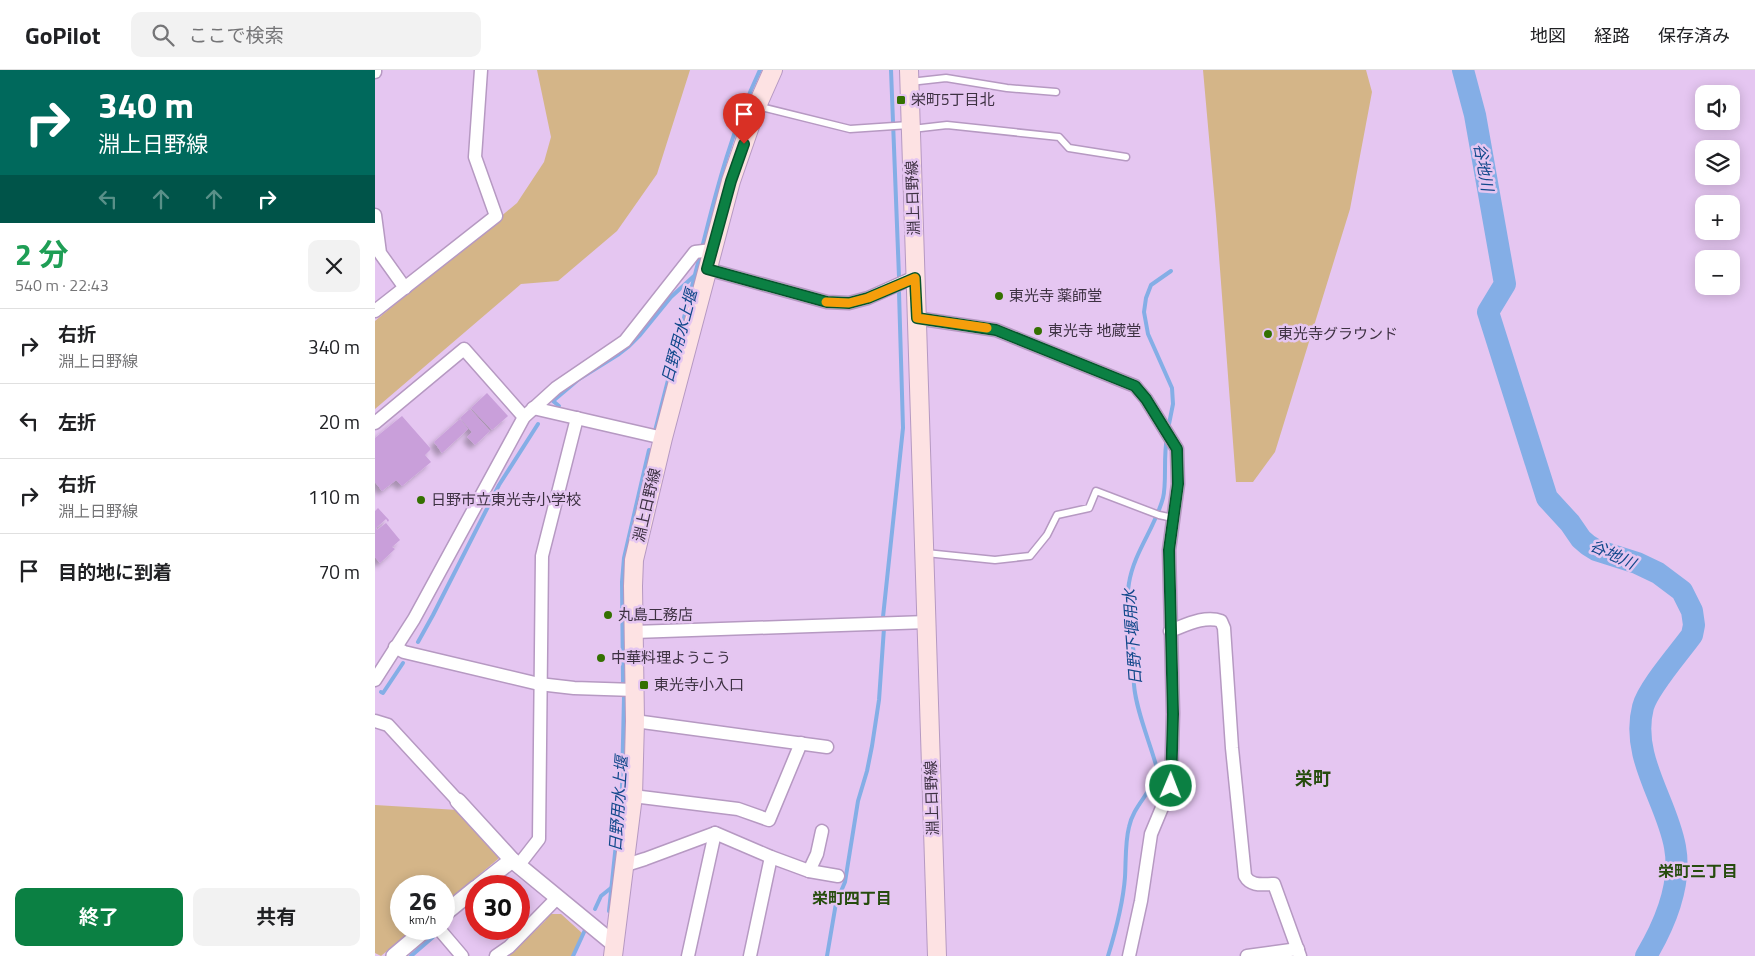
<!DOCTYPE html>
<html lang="ja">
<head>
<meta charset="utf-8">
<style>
  :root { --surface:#fff; --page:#f2f2f2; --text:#202124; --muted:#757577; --line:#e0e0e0; --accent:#0b8043 }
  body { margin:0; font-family:"Titillium Web","Noto Sans JP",sans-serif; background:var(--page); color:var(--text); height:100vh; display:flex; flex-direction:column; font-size:19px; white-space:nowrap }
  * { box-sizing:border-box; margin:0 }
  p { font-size:16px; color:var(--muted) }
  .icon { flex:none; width:28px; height:28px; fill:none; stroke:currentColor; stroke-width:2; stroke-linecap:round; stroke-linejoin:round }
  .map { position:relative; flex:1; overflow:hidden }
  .sheet { display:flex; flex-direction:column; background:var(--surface); width:375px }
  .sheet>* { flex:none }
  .guide { background:#00695c; color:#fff; overflow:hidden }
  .controls { position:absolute; left:1320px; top:15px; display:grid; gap:10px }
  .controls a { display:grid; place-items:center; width:45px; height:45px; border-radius:10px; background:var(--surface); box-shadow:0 2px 12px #0003; font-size:25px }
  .speed { position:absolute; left:15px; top:805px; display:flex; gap:10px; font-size:25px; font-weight:700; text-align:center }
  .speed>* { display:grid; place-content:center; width:65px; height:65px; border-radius:50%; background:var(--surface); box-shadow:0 2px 12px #0003; line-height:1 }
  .speed small { font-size:12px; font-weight:400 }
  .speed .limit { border:8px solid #d22; background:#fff; color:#111 }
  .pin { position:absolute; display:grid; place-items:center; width:42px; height:42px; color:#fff; margin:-51px -21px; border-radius:50% 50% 50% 0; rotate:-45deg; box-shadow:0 0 5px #0007 }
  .pin .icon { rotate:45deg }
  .me { position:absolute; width:55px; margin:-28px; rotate:1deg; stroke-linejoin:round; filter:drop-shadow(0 0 4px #0008) }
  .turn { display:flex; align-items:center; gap:18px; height:105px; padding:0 15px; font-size:22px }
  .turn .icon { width:65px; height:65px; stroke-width:2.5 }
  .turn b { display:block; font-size:35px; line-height:42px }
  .lanes { display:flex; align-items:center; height:48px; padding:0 15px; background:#0003; justify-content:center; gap:25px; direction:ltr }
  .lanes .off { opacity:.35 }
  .round { display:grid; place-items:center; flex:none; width:52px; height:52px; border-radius:10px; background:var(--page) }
  .headline { display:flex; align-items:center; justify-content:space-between; height:85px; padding:0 15px }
  h1 { font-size:30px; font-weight:700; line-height:38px; color:#1e9e55 }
  .cta { display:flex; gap:10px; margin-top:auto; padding:10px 15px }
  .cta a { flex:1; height:58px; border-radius:10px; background:var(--accent); color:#fff; font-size:20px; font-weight:700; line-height:58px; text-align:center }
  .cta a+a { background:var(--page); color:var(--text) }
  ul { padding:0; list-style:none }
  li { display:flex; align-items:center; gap:15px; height:75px; padding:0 15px; border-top:1px solid var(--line) }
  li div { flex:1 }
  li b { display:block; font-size:19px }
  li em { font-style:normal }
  header { display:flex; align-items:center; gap:30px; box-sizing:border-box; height:70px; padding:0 25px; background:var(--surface); border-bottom:1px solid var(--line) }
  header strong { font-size:24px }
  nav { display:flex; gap:28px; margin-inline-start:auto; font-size:18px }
  .search { width:350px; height:45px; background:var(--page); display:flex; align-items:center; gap:12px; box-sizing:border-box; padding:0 18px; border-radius:10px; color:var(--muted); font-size:19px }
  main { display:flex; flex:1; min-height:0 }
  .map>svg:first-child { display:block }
  .green { fill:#d4b588 }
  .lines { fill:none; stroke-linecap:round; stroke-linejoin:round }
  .stream { stroke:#84aee6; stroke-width:4 }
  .river { stroke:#84aee6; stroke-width:22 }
  .building { fill:#c99fda; filter:url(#shadow) }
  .service-casing { stroke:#b699c2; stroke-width:9 }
  .minor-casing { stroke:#b699c2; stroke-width:15 }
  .tertiary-casing { stroke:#b699c2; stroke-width:18 }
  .secondary-casing { stroke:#b699c2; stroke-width:20 }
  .service { stroke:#fff; stroke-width:6 }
  .minor { stroke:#fff; stroke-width:12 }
  .tertiary { stroke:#fff; stroke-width:15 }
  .secondary { stroke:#fde2e3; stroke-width:18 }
  .route-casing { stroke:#07532c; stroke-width:12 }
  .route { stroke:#0b8043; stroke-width:9 }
  .slow { stroke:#f59e0b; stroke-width:9 }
  .poi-dot { fill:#347001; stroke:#e5c6f1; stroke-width:2 }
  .labels { text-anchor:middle; stroke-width:5; stroke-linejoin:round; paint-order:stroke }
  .poi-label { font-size:15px; fill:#3d3142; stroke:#e5c6f1; text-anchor:start }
  .street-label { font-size:15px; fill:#3d3142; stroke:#e5c6f1 }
  .water-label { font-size:16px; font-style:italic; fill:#11488b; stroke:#e5c6f1 }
  .neighbourhood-label { font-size:16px; font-weight:bold; fill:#264c0d; stroke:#e5c6f1 }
  .quarter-label { font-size:18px; font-weight:bold; fill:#264c0d; stroke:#e5c6f1 }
</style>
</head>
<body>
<header>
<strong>GoPilot</strong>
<div class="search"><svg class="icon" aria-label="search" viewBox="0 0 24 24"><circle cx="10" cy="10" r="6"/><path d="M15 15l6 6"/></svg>ここで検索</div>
<nav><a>地図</a><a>経路</a><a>保存済み</a></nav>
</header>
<main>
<section class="sheet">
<div class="guide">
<div class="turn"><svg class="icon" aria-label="right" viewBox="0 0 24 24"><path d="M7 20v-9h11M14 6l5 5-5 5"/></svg><div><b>340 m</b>淵上日野線</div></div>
<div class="lanes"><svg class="icon off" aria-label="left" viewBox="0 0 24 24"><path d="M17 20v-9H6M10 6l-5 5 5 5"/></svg><svg class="icon off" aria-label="ahead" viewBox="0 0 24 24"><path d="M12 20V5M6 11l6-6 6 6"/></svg><svg class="icon off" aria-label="ahead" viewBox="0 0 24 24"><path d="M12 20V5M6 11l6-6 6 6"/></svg><svg class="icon" aria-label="right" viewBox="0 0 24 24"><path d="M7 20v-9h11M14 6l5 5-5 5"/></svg></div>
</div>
<div class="headline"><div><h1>2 分</h1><p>540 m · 22:43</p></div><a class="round"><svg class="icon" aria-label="close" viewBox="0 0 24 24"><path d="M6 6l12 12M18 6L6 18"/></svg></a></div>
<ul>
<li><svg class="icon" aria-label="right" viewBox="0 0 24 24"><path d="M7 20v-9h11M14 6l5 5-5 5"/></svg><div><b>右折</b><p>淵上日野線</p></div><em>340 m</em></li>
<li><svg class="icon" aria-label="left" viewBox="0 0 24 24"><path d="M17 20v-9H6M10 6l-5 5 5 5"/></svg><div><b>左折</b></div><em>20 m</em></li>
<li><svg class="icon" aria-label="right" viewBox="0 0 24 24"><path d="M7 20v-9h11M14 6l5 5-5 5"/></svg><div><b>右折</b><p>淵上日野線</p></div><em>110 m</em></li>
<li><svg class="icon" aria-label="arrive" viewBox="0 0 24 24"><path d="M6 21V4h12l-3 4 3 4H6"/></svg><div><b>目的地に到着</b></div><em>70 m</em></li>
</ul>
<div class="cta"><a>終了</a><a>共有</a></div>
</section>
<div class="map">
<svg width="1380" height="886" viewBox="0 0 1380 886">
  <defs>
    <filter id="shadow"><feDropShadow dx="-4.5" dy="4.5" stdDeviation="2.5" flood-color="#0004"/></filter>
  </defs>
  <rect width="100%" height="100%" fill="#e5c6f1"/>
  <g class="green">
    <path d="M162,0h153l-33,104 -40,57 -59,50 -37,3 -146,125v-88l142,-118 27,-41 7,-25z"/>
    <path d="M828,0h163l6,22 -22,117 -75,243 -22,30h-17l-20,-266z"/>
    <path d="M0,735l83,5 41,44 -1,5 -54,45v-18h-43v43h12l-32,27 -6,-3z"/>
    <path d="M175,844h11l21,19 -10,23h-63l36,-35z"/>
  </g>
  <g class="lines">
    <g class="stream">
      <path d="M516,0l8,207"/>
      <path d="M327,178c15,-61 31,-121 58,-178"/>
      <path d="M184,336l-6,-5 26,-22 40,-25 9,-7 12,-12 31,-38 23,-21"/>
      <path d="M793,359l5,-25 -1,-16 -24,-54 -4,-22 2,-14 5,-13 20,-14"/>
      <path d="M280,361l45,-176"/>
      <path d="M508,547l20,-189 -4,-136"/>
      <path d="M43,572l15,-27 66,-130 39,-61"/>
      <path d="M248,612l-1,-100 2,-24 25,-108"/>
      <path d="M6,622l2,1 20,-30"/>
      <path d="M220,839l6,-13 10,-8"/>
      <path d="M234,841l13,-125 2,-89"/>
      <path d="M36,886l22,-19"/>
      <path d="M198,886l12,-26"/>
      <path d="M452,886l9,-53 9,-21 13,-81 9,-30 5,-25 7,-46 5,-72"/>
      <path d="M733,886c8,-26 15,-52 17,-79 1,-17 0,-34 4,-50 5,-25 29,-38 27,-62 -7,-25 -20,-55 -22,-80 -1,-13 1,-25 -1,-38 -3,-21 -8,-44 -4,-64 5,-31 26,-55 34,-85 4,-16 0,-41 4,-60"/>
    </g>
    <path class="river" d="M1088,0l12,45 30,169 -17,28 59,186 23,25 11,16 7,6 8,5 41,13 21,10 24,18 10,20 2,14 -2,10c-13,18 -44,53 -49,72 -13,50 24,94 32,140 7,38 -10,77 -29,109"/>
  </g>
  <g class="building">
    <path d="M112,323l21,23 -16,14 -21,-22z"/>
    <path d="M95,339l20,22 -15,14 -8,-8 5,-5 -12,-14z"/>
    <path d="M27,346l29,33 -6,6 6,7 -29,24 -6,-6 -14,11 -7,-9v-44z"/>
    <path d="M85,349l8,10 -26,24 -8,-11z"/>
    <path d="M3,438l11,12 -1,2 -2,-3 -10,9 1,2 9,-7 14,17 -8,7 3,2 -15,14 -5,-6v-46z"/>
  </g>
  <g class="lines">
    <g class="service-casing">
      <g id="service">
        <path d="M535,12l36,-4 61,10 49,4"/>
        <path d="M382,36l93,23 59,-4"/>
        <path d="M537,59l35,-4 112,12 10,11 57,9"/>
        <path d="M551,483l69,7 35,-4 17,-21 10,-20 32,-7 7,-17 63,24 14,3"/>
      </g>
    </g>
    <g class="minor-casing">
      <g id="minor">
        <path d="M0,2v-2"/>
        <path d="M0,145l5,38 25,35"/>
        <path d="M332,199l120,33 22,1 19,-5 47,-21"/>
        <path d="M0,241l121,-95 -21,-59 6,-87"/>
        <path d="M541,248l80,12 139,56 11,13 31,50 1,35 -9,66 4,163 -2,73 -20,48 -10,67 -12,55"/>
        <path d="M158,338l130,30"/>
        <path d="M0,353l89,-74 60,68"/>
        <path d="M795,561c16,-6 35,-16 51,-10l3,7 8,120 13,128c6,11 18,8 29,8l26,72"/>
        <path d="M259,562l293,-10"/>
        <path d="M20,577l9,5 135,32 35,4 61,2"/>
        <path d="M0,610l39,-61 110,-202 32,-29 69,-47 70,-89 17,-2"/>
        <path d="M0,651l13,4 70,76"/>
        <path d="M260,651l192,26"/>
        <path d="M258,726l105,13 31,11 32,-77"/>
        <path d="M251,795l19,-6 70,-26 56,24 38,14 29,5"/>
        <path d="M143,796l21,-27 3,-283 35,-138"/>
        <path d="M434,801l8,-17 5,-23"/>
        <path d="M64,859l23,27"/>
        <path d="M121,886l13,-9 48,-49"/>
        <path d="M313,886l27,-123"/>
        <path d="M375,886l21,-99"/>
        <path d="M872,886l51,-7"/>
      </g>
    </g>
    <g class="tertiary-casing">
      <g id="tertiary">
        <path d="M83,731l54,59 102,84"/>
        <path d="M104,816l33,-26"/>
        <path d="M69,844l32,-26"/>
        <path d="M19,886l32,-27"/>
      </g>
    </g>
    <g class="secondary-casing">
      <g id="secondary">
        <path d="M534,0l28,886"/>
        <path d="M238,886l20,-160 2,-75 -2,-135 1,-26 29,-122 68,-257 26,-75 16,-36"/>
      </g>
    </g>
    <use href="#service" class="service"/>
    <use href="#minor" class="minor"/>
    <use href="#tertiary" class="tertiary"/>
    <use href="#secondary" class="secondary"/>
  </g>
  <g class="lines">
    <g class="route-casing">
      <path id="route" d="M369,74l-13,37 -24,88 120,33 22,1 19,-5 47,-20 2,40 79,12 139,56 11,13 31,50 1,35 -9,66 4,164 -2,72"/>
    </g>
    <use href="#route" class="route"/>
    <path class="slow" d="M451,232l23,1 19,-5 47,-20 2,40 70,10"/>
  </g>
  <g class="poi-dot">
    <rect x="521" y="25" width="10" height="10" rx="2.5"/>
    <circle cx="624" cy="226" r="5"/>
    <circle cx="663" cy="261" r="5"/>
    <circle cx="893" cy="264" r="5"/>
    <circle cx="46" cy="430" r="5"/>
    <circle cx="233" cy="545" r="5"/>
    <circle cx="226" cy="588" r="5"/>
    <rect x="264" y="610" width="10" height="10" rx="2.5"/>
  </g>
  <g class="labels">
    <g class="poi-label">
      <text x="536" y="35">栄町5丁目北</text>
      <text x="634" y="231">東光寺 薬師堂</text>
      <text x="673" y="266">東光寺 地蔵堂</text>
      <text x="903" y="269">東光寺グラウンド</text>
      <text x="56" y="435">日野市立東光寺小学校</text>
      <text x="243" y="550">丸島工務店</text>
      <text x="236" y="593">中華料理ようこう</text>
      <text x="279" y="620">東光寺小入口</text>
    </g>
    <g class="street-label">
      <text transform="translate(538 128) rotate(-92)" y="5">淵上日野線</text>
      <text transform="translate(272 435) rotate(-77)" y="5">淵上日野線</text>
      <text transform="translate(557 728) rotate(-92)" y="5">淵上日野線</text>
    </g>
    <g class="water-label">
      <text transform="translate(1109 97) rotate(80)" y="6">谷地川</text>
      <text transform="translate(304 266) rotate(-75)" y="6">日野用水上堰</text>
      <text transform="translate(1238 484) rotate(25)" y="6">谷地川</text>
      <text transform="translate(757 567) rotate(-94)" y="6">日野下堰用水</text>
      <text transform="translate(243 734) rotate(-86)" y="6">日野用水上堰</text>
    </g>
    <g class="neighbourhood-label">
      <text x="1323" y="807">栄町三丁目</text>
      <text x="477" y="834">栄町四丁目</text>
    </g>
    <g class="quarter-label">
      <text x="938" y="715">栄町</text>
    </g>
  </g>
</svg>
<div class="controls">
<a><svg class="icon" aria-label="sound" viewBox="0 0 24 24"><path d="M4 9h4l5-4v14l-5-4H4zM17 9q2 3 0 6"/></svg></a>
<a><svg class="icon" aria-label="layers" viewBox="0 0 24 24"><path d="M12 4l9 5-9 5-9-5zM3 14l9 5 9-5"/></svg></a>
<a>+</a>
<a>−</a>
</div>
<div class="speed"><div>26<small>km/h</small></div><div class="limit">30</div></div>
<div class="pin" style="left:369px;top:74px;background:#d93025"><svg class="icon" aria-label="arrive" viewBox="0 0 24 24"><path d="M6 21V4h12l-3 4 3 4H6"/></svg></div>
<svg class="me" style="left:796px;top:716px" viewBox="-20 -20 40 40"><circle r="17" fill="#0b8043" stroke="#fff" stroke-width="3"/><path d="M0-11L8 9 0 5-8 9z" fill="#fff"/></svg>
</div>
</main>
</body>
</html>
